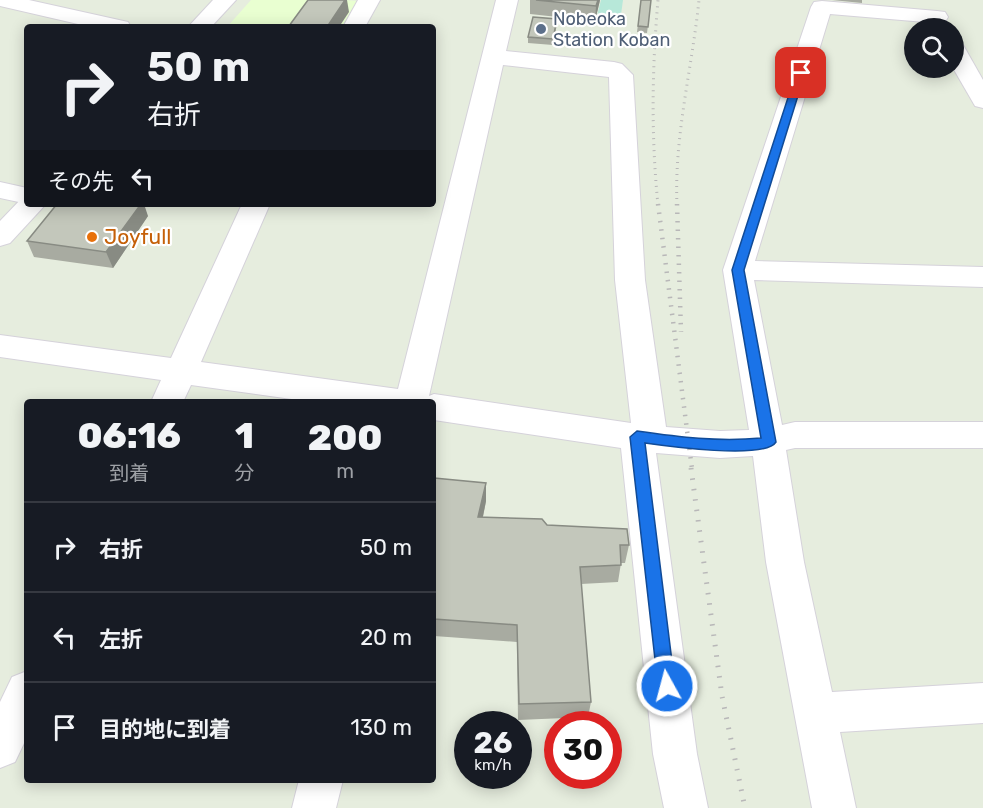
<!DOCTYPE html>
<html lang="ja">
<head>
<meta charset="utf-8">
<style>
  :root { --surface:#171b24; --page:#242831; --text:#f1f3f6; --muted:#9ea1a6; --line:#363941 }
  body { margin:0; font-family:Rubik,"Noto Sans JP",sans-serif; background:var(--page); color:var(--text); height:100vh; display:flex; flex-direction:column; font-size:22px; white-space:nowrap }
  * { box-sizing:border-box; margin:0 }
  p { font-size:20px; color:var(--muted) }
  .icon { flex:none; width:33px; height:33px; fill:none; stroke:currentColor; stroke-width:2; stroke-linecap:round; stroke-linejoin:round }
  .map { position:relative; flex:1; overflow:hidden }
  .sheet { position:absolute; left:24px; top:399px; width:412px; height:384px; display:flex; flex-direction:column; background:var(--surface); border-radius:6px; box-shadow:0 3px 15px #0003 }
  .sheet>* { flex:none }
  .hud { position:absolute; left:24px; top:24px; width:412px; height:183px; border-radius:6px; box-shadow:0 3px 15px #0003; background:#171b24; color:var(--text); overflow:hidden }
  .tools { position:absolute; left:904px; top:18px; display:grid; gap:12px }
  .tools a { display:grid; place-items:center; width:60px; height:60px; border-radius:50%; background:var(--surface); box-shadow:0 3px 15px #0003; font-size:30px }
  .speed { position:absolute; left:454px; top:711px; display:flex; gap:12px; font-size:30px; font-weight:700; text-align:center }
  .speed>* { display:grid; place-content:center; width:78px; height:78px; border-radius:50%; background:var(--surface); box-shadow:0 3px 15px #0003; line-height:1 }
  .speed small { font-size:15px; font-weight:400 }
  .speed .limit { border:9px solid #d22; background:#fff; color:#111 }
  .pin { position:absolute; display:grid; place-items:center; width:51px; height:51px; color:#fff; margin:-26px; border-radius:12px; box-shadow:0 3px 9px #0006 }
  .me { position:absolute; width:66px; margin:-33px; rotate:353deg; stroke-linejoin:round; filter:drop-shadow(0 0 4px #0008) }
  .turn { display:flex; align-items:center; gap:21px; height:126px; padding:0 24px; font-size:27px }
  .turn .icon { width:78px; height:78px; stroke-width:2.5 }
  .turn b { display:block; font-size:42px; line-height:51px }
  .then { display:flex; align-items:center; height:57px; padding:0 24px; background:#0003; gap:12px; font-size:22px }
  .eta { display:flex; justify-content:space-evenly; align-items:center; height:102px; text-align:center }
  .eta b { font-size:36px; font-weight:800; line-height:42px }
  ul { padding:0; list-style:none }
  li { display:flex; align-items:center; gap:18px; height:90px; padding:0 24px; border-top:2px solid var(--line) }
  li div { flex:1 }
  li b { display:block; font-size:22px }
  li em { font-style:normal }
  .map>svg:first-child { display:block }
  .commercial { fill:#e9ffd1 }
  .green { fill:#b7e8d9 }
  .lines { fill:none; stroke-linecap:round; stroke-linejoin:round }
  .minor-casing { stroke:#d5d2da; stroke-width:2 }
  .tertiary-casing { stroke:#d5d2da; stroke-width:2 }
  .minor { fill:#fff; fill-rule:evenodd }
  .tertiary { fill:#fff; fill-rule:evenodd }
  .rail-far2 { stroke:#b8b7b8; stroke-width:3; stroke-dasharray:1 5; stroke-linecap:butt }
  .rail-far1 { stroke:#b8b7b8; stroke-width:4.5; stroke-dasharray:1.5 7; stroke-linecap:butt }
  .rail { stroke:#b8b7b8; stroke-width:5; stroke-dasharray:1.5 9; stroke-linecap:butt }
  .wall { fill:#a8aba1 }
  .shaded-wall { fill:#888b83 }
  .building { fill:#c3c7bb; stroke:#888b83; stroke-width:1.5 }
  .route { fill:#1a73e8; stroke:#114b97; stroke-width:1.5 }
  .service-dot { fill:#5c6f8a; stroke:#fff; stroke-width:2 }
  .food-dot { fill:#e8710a; stroke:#fff; stroke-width:2 }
  .labels { text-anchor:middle; stroke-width:4.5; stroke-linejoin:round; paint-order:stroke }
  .far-service-label { font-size:18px; fill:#4e5e75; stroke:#fff; text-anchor:start }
  .food-label { font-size:21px; fill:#c56008; stroke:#fff; text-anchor:start }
</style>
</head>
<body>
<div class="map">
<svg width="983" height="808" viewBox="0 0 983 808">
  <rect width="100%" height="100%" fill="#e6edde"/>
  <path class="commercial" d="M251,0h94l13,1 -16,26h-115z"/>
  <path class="green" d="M601,0h22l-3,22 -24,-2z"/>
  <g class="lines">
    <g class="minor-casing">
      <g id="minor">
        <path d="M0,0h29l99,22 3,5h-40l-91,-21z"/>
        <path d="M358,0h22l-15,27h-22z"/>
        <path d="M496,0h22l-12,51 108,11 8,2 11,11 12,205 21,147 54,4 29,-1 -26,-160 88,-263 3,-5 8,-1 115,10 8,1 3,5 -3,5 -8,1 -107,-9 -75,247 228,6v20l-229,-7 28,145 13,-3h188v26h-188l-9,2 18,112 28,130 151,-9v40l-143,9 16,76h-44l-46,-246 -13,-106 -33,2 -64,-5 41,301 11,54h-44l-11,-54 -32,-306 -187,-28v-18h-121l-122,-17 -8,17h-32l10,-22 -161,-23v-22l171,23 71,-154h28l-69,158 197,27zM503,65l106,12 6,203 16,143 -197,-29 -5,2z"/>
        <path d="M954,41l8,2 21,37v28l-8,-2 -22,-38z"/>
        <path d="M0,182l27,6 1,16 -28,-6z"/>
        <path d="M27,671v66l-12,25 -15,6v-66l12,-25z"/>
        <path d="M299,780h44l-7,28h-44z"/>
      </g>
    </g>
    <g class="tertiary-casing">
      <g id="tertiary">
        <path d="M213,0h23l-25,27h-23z"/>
        <path d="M27,197v7h19l-36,39 -10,3v-25l22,-23z"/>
      </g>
    </g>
    <use href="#minor" class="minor"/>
    <use href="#tertiary" class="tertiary"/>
    <g class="rail-far2">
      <path d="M658,205c-7,-69 -6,-136 0,-205"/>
      <path d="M677,205c-3,-69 15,-136 22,-205"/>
    </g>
    <g class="rail-far1">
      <path d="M658,204l34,265"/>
      <path d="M677,204l4,128"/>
    </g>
    <path class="rail" d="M691,468l31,228 23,112"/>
  </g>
  <g class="wall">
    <path d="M530,0h70l-5,21 -65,-7z"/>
    <path d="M641,0h10l-4,33 -10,-1z"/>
    <path d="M832,0h30v3z"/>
    <path d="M557,24l-4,21 -25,-2v-6z"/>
    <path d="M148,216l-35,52 -79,-11 -7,-16z"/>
    <path d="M434,478l52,5v18l-3,16 64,8 82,20 -4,18h-4l-3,19 -37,2 10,118 -3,15 -70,3 -1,-78 -83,-6z"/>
  </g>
  <g class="shaded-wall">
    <path d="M345,0h2l2,12 -10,15h-12z"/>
    <path d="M598,0h2l-5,21 1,-15z"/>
    <path d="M141,204h3l4,12 -35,52 -7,-16z"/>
    <path d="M486,483v18l-7,34 -1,-18z"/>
  </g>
  <g class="building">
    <path d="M308,0h37l-18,27h-28l-10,-1z"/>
    <path d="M536,0h62l-2,6z"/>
    <path d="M641,0h10l-3,27 -10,-1z"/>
    <path d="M533,17l24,2 -4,20 -25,-2z"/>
    <path d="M57,204h84l-35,48 -79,-11z"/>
    <path d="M434,478l52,5 -8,34 64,2 5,6 80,4 2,16h-9l1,20 -41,2 11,135 -72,2 -2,-79 -83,-6z"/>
  </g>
  <path class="route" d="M801,70l4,3 -61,197 32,172c-11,18 -110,4 -131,1l30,243 -2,6 -6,2 -6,-2 -3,-6 -28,-249 7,-6c42,6 81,11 124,7l-29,-168 64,-197z"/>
  <circle class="service-dot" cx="541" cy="29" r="6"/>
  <circle class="food-dot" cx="92" cy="237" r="6"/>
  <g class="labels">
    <g class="far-service-label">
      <text x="553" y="25">Nobeoka<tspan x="553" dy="21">Station Koban</tspan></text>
    </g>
    <g class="food-label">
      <text x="104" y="244">Joyfull</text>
    </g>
  </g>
</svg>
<div class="tools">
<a><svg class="icon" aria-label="search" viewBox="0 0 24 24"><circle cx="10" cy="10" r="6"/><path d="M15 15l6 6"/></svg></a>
</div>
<div class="speed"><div>26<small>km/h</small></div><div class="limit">30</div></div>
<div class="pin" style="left:801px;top:73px;background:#d93025"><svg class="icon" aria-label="arrive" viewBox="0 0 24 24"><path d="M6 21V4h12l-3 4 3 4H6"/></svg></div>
<svg class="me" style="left:667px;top:686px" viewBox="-20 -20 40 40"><circle r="17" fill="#1a73e8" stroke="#fff" stroke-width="3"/><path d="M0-11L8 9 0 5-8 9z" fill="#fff"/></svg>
<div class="hud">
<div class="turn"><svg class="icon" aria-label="right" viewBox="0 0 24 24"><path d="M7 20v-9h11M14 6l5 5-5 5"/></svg><div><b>50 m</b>右折</div></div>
<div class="then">その先<svg class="icon" aria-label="left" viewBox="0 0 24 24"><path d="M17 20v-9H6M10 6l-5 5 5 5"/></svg></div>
</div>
<section class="sheet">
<div class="eta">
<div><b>06:16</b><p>到着</p></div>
<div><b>1</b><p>分</p></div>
<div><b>200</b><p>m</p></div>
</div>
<ul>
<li><svg class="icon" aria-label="right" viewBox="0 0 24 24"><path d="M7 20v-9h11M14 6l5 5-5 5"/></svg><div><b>右折</b></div><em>50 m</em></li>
<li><svg class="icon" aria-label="left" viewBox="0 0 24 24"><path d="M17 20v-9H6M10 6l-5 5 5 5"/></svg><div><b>左折</b></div><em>20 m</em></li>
<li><svg class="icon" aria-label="arrive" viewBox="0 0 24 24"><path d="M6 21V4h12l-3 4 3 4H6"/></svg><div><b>目的地に到着</b></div><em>130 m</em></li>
</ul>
</section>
</div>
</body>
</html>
